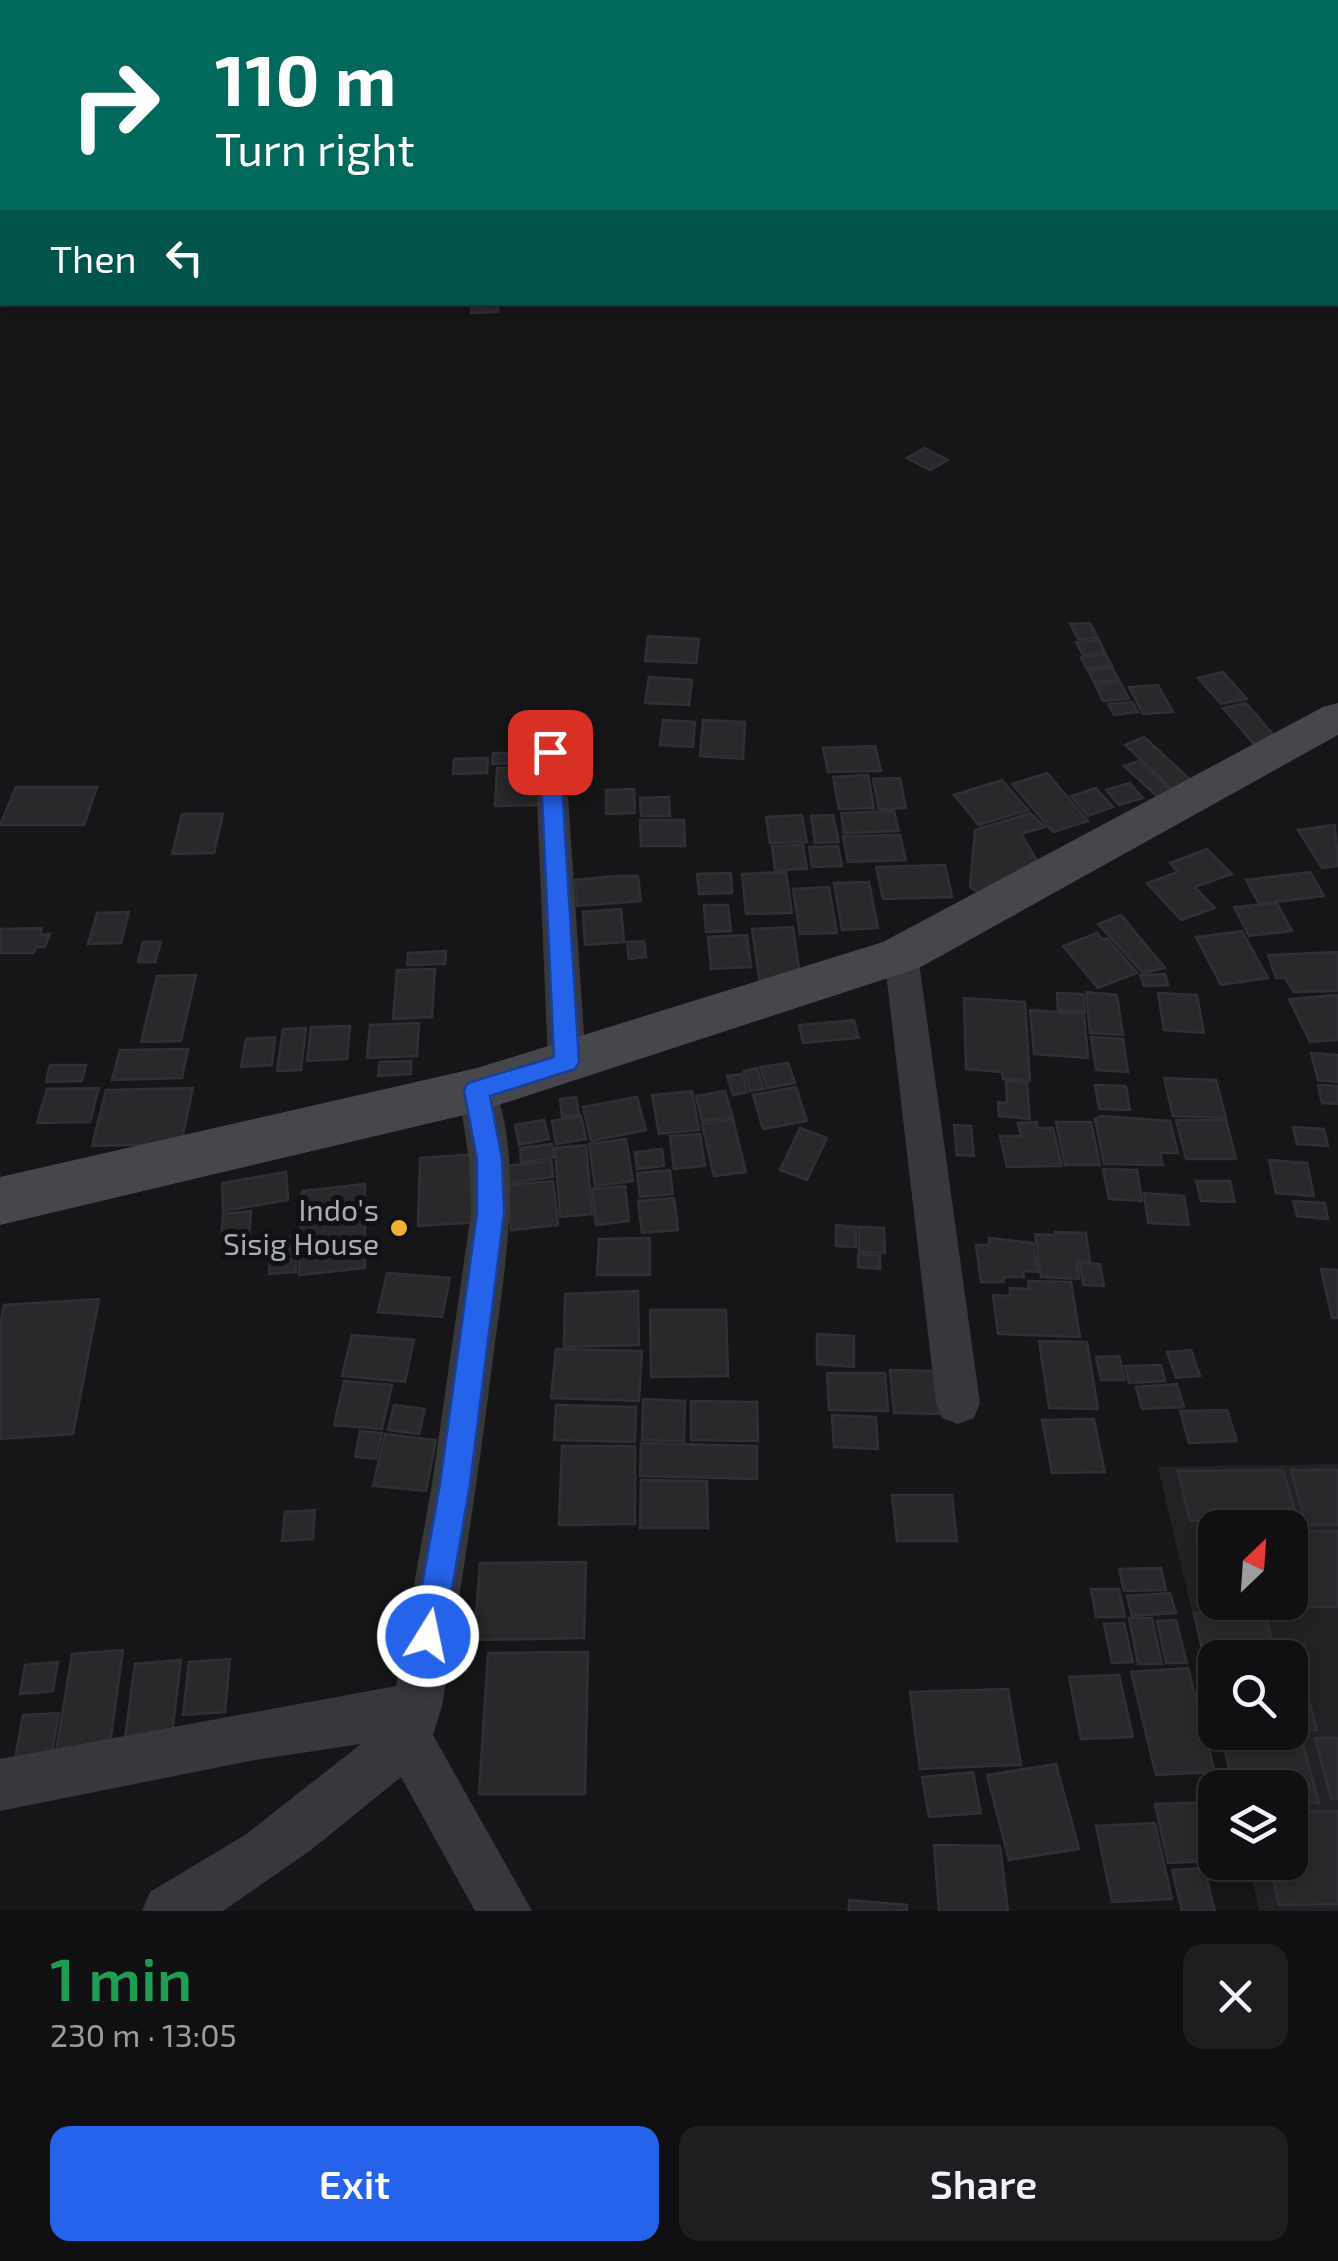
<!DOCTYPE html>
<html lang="en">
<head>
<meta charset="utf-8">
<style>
  :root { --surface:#101012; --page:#1e1e20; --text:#f1f3f6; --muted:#9c9d9f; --line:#303032; --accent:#2563eb }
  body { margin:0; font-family:"Exo 2",sans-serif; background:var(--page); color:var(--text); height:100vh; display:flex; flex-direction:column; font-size:38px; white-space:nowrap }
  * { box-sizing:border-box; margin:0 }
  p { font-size:32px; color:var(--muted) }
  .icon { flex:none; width:55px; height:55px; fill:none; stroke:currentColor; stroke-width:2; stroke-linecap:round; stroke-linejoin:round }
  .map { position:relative; height:1911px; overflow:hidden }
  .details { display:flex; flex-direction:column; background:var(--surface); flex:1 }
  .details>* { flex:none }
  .hud { position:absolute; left:0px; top:0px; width:1340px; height:305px; box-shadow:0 5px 15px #0003,0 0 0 2px var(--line); background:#00695c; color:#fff; overflow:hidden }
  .needle { width:65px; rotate:25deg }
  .tools { position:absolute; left:1198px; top:1510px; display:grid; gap:20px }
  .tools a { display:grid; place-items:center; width:110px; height:110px; border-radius:20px; background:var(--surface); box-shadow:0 5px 15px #0003,0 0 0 2px var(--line); font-size:50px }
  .pin { position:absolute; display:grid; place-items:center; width:85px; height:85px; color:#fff; margin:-42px; border-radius:20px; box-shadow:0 5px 15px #0006 }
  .me { position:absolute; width:110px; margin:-55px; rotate:10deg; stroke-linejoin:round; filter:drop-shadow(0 0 8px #0008) }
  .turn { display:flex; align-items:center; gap:35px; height:210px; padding:0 50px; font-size:45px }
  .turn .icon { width:130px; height:130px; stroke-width:2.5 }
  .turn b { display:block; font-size:70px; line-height:85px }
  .then { display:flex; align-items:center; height:95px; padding:0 50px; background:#0003; gap:20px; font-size:38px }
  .round { display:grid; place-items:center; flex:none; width:105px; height:105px; border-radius:20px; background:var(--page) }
  .headline { display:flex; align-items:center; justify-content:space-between; height:170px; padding:0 50px }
  h1 { font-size:60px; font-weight:600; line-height:75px; color:#1e9e55 }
  .primary-button { display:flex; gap:20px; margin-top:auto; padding:20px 50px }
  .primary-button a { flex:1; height:115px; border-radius:20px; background:var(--accent); color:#fff; font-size:40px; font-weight:600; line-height:115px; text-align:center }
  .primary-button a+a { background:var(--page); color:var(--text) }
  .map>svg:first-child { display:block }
  .built { fill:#222225; fill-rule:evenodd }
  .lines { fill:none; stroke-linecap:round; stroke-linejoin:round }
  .stream { stroke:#2c353c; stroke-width:5 }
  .building { fill:#29292c; stroke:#303034; stroke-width:2.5 }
  .street { fill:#37383d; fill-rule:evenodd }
  .secondary { fill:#45474d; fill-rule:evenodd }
  .route { fill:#2563eb; stroke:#184099; stroke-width:2.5 }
  .poi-dot { fill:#f2b134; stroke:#111113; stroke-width:4 }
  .labels { text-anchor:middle; stroke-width:10; stroke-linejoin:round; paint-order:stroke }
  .poi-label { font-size:30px; fill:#a8adb8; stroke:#111113; text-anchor:end }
</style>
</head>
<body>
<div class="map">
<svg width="1338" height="1911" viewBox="0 0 1338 1911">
  <rect width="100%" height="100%" fill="#161618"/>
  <path class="built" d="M1338,1464v447h-79l-10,-48 41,-1v-74l-57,-1 -13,-54 70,-1v-74h-75v52l-57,-243zM1215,1528h75v74h-75z"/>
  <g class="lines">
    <path class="stream" d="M0,57l2,-5"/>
  </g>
  <g class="building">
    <path d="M472,302h27l-1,10 -27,1z"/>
    <path d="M925,448l23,12 -18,10 -23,-12z"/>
    <path d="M1090,623l8,15 -20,1 -8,-15z"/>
    <path d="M648,636l51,3 -3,24 -51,-2z"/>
    <path d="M1099,640l6,13 -22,2 -7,-13z"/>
    <path d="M1106,655l6,11 -26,2 -5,-11z"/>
    <path d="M1112,668l7,12 -25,2 -6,-12z"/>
    <path d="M1223,672l24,27 -26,5 -23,-26z"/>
    <path d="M649,677l43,3 -3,25 -44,-2z"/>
    <path d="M1120,682l9,17 -26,2 -8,-17z"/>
    <path d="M1158,685l15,27 -30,2 -14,-27z"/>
    <path d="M1132,702l6,10 -24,3 -6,-11z"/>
    <path d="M1246,703l31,36 -23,5 -31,-36z"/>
    <path d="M663,720l32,2 -2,25 -33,-2z"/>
    <path d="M703,720l42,2 -2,37 -43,-3z"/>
    <path d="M1144,737l51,47 -19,8 -51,-47z"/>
    <path d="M875,746l6,25 -53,1 -5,-24z"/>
    <path d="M493,753h34l-1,10 -34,1z"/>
    <path d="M488,758l-1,15 -34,1 1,-15z"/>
    <path d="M1139,761l35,32 -14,6 -36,-33z"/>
    <path d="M543,767l-1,38 -47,1 2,-38z"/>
    <path d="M1047,773l41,48 -35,11 -41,-48z"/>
    <path d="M868,775l6,33 -35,1 -6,-32z"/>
    <path d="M900,778l6,30 -27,1 -6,-30z"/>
    <path d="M1002,780l26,30 -49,15 -25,-30z"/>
    <path d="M1130,783l13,15 -24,7 -13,-15z"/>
    <path d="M16,787h81l-13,38h-84z"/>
    <path d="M1096,788l17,19 -25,9 -17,-20z"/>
    <path d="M634,789l1,24 -29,1v-24z"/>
    <path d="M669,797l1,19h-29l-1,-18z"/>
    <path d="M894,811l5,20 -55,2 -3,-20z"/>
    <path d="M1030,813l15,14 -24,7 17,28 -53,35 -15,-10 5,-57z"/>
    <path d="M182,814h41l-9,39 -42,1z"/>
    <path d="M802,815l5,27 -37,1 -4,-26z"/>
    <path d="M833,815l6,27 -24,1 -4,-27z"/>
    <path d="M640,820h44l1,26h-44z"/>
    <path d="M1335,825l3,41 -16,2 -24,-38z"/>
    <path d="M900,835l6,25 -58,2 -5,-26z"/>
    <path d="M803,845l4,24 -32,1 -3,-24z"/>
    <path d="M838,846l4,20 -30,1 -3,-20z"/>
    <path d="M1207,849l25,25 -37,13 20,21 -34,12 -34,-37 31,-11 -8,-9z"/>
    <path d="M945,865l7,32 -69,2 -7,-32z"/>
    <path d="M786,872l6,41 -46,1 -4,-40z"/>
    <path d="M1310,872l14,24 -65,8 -13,-24z"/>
    <path d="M731,873l1,20 -33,1 -2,-20z"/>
    <path d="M618,876h20l3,25 -64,5 -2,-26z"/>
    <path d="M869,882l9,46 -36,2 -8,-47z"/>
    <path d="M829,887l8,46 -37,1 -7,-45z"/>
    <path d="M1277,903l15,28 -43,5 -15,-29z"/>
    <path d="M704,905h24l3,26 -25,1z"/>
    <path d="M621,909l3,33 -39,3 -2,-33z"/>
    <path d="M129,912l-8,31 -33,1 9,-31z"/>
    <path d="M1121,915l44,53 -22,5 -45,-49z"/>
    <path d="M793,927l8,55 -41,2 -8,-55z"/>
    <path d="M42,928l-2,7 10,-1 -5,13h-9l-2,6h-34v-24z"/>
    <path d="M1242,931l26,47 -47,7 -25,-48z"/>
    <path d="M1097,933l6,7 4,-2 30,35 -39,15 -35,-42z"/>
    <path d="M747,935l4,32 -40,2 -3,-32z"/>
    <path d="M644,941l2,16 -17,2 -2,-17z"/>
    <path d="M143,942h18l-6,20h-17z"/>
    <path d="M446,951l-1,13 -38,1 1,-12z"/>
    <path d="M1338,952v39l-44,1 -9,-14h-9l-8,-23z"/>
    <path d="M435,969l-3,48 -39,2 4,-49z"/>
    <path d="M1165,974l3,11 -24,1 -4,-11z"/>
    <path d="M196,975l-15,66 -40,1 16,-66z"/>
    <path d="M1086,992l31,3 6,40 -33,-2z"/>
    <path d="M1057,993l26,1 2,18 -27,-2z"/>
    <path d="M1158,993l39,2 7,38 -40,-3z"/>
    <path d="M1338,995v45l-28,2 -21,-43z"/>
    <path d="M964,998l61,4 5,79 -27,-2 -1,-7 -36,-3z"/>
    <path d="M1030,1010l54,4 4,44 -54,-4z"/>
    <path d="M854,1020l5,18 -56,5 -4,-18z"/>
    <path d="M419,1023l-2,33 -50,2 3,-33z"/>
    <path d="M350,1026l-3,33 -40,2 4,-34z"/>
    <path d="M306,1028l-5,42 -24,1 6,-42z"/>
    <path d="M275,1037l-3,28 -31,2 5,-28z"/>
    <path d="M1091,1037l32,2 5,33 -32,-2z"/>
    <path d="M188,1049l-6,29 -70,2 8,-30z"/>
    <path d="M1311,1053l27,2v27l-20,-2z"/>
    <path d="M411,1061v13l-33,2 2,-14z"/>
    <path d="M788,1063l7,20 -28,5 -7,-21z"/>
    <path d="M50,1065h36l-4,16 -36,1z"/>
    <path d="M757,1068l7,21 -14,2 -6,-20z"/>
    <path d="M742,1074l5,18 -14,3 -6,-19z"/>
    <path d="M1164,1078l52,2 10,38 -53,-2z"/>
    <path d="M1006,1081l21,2 3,36 -31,-3 -1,-14 9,1z"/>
    <path d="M1095,1085l31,1 4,24 -31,-1z"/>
    <path d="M1318,1085l20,1v18l-16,-1z"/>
    <path d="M796,1087l11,34 -44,8 -10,-34z"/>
    <path d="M99,1088l-9,34 -53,1 10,-34z"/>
    <path d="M193,1088l-12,56 -89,2 14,-56z"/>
    <path d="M692,1091l7,39 -40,4 -7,-39z"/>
    <path d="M725,1091l8,26 -31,4 -6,-25z"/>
    <path d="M576,1097l3,18 -17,2 -2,-18z"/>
    <path d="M637,1097l9,33 -55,11 -8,-34z"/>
    <path d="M581,1116l5,23 -30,5 -4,-23z"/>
    <path d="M1101,1116l69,5 8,32h-18l3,12 -59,-1 -9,-45z"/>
    <path d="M733,1119l13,53 -32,4 -12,-52z"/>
    <path d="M544,1120l5,19 -30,6 -4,-20z"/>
    <path d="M1176,1120h50l10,39h-50z"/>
    <path d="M1037,1122l1,6h15l9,38 -55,1 -7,-31h21l-3,-13z"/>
    <path d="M1056,1122h35l9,43h-35z"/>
    <path d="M954,1125l17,1 3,30 -17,-1z"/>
    <path d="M1293,1127l31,2 4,17 -31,-2z"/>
    <path d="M800,1128l27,10 -20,42 -27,-10z"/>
    <path d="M700,1134l5,32 -31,3 -4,-33z"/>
    <path d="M626,1139l7,42 -38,5 -6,-42z"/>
    <path d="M552,1144l2,14 -33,4 -1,-14z"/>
    <path d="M586,1145l6,69 -32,3 -5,-69z"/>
    <path d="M662,1149l2,17 -27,3 -2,-17z"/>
    <path d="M480,1154v68l-62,4 2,-68z"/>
    <path d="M1269,1160l38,3 7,33 -38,-3z"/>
    <path d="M551,1161l2,16 -46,6 -1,-17z"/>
    <path d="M1103,1169l34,1 5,31 -33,-2z"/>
    <path d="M670,1170l3,24 -33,3 -3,-24z"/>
    <path d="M286,1172l2,28 -65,11 -1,-28z"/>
    <path d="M553,1181l5,44 -47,5 -3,-45z"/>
    <path d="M1196,1181h34l5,21 -34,-1z"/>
    <path d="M365,1184v84l-66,7 3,-84z"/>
    <path d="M625,1186l4,35 -33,4 -4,-36z"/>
    <path d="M1144,1193l40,3 5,29 -41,-2z"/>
    <path d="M674,1198l4,32 -36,3 -4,-32z"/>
    <path d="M1293,1201l32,2 3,16 -31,-3z"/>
    <path d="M251,1211l-2,30 -28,2 2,-29z"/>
    <path d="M836,1225l20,2v20l-20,-1z"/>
    <path d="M859,1227l25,1 1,25 -26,-1z"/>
    <path d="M1055,1232l31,1 4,29 -13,-1 2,18 -38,-2 -6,-43 20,1z"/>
    <path d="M297,1236l-1,36 -27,2 2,-36z"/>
    <path d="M650,1238v37h-53l2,-36z"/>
    <path d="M989,1238l44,5 5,29 -15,-1 1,6h-21l1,5h-23l-5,-37h13z"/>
    <path d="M858,1254l22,2v13l-22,-2z"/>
    <path d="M1080,1263l20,1 4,22 -21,-1z"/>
    <path d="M1321,1269l17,1v48h-6z"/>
    <path d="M387,1273l63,5 -8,39 -64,-5z"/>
    <path d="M1028,1281l43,1 9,55 -82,-3 -5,-39 17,1v-8l19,1z"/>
    <path d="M638,1291l1,54 -75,2 1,-53z"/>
    <path d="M99,1299l-26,135 -73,5v-115l4,-19z"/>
    <path d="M650,1310h76l2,66 -77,1z"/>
    <path d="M817,1334l37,2v31l-37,-3z"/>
    <path d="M352,1335l62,5 -9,42 -63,-6z"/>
    <path d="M1039,1341l48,1 11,67 -49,-1z"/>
    <path d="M556,1349l86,2 -3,50 -88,-3z"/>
    <path d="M1191,1350l9,26 -24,2 -9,-26z"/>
    <path d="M1119,1356l6,24h-24l-5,-23z"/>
    <path d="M1161,1365l4,16 -36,2 -4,-17z"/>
    <path d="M890,1370l49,1 6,43 -51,-1z"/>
    <path d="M827,1373h58l3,38 -59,-1z"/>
    <path d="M344,1381l48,4 -10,44 -48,-4z"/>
    <path d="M1177,1384l7,23 -42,2 -6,-22z"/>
    <path d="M643,1399l42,2 -1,40 -42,-1z"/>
    <path d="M691,1401l66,1 1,39 -67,-1z"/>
    <path d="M394,1405l31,4 -6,25 -31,-4z"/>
    <path d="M556,1405l80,2 -1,35 -81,-2z"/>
    <path d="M1227,1410l10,31 -48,2 -9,-32z"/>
    <path d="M832,1415l44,2 2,32 -44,-2z"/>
    <path d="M1094,1419l11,53 -53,1 -10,-53z"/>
    <path d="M360,1431l22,2 -6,26 -21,-2z"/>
    <path d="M385,1434l51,6 -10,51 -53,-5z"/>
    <path d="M641,1443l116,3v33l-117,-3z"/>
    <path d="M562,1446h73v78l-76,1z"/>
    <path d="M1283,1470l15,50 -108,1 -12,-50z"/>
    <path d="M1291,1470h47v55h-32z"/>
    <path d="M641,1480l66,1 1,47h-68z"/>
    <path d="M892,1495h60l5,46h-60z"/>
    <path d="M315,1510l-2,29 -31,2 3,-29z"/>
    <path d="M1338,1531v76h-56l-1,-5h9v-70z"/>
    <path d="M586,1562l-2,76 -110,2 6,-77z"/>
    <path d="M1161,1568l5,22 -42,1 -5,-22z"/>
    <path d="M1091,1589h28l6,28h-29z"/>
    <path d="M1170,1593l6,20 -44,3 -5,-20z"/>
    <path d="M1194,1613h71l11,45h-61v50z"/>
    <path d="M1129,1618h23l10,46h-24z"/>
    <path d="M1176,1620l11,43h-21l-9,-42z"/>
    <path d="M1124,1623l9,39 -21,1 -8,-39z"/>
    <path d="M123,1650l-15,108 -54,5 18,-109z"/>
    <path d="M588,1652l-3,142h-106l9,-141z"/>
    <path d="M230,1659l-5,53 -42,3 6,-53z"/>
    <path d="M181,1660l-9,74 -47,4 10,-74z"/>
    <path d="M58,1662l-5,29 -33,3 5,-29z"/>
    <path d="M1290,1663h9l18,67h-18l20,73 -29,1v-16h-57l-12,-56h69z"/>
    <path d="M1188,1668l27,104 -59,3 -25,-103z"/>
    <path d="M1119,1675l14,62 -52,2 -12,-62z"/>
    <path d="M1008,1689l13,76 -101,4 -10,-77z"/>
    <path d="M59,1713l-11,61 -36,2 11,-61z"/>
    <path d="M1315,1738h23v61h-7z"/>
    <path d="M1056,1764l23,85 -70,11 -22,-85z"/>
    <path d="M973,1772l8,41 -52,4 -7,-40z"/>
    <path d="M1215,1802v59l-47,2 -13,-59z"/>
    <path d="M1290,1811h48v93l-59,1 -10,-43h21z"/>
    <path d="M1155,1823l17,76 -60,3 -16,-76z"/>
    <path d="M934,1845l66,1 8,65h-69z"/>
    <path d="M1204,1868l11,43h-33l-10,-41z"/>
    <path d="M849,1900l58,5v6h-58z"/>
  </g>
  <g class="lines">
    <g class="street">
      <path d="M550,742l11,3 4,7 21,311 -6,11 -13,4 -13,-4 -6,-11 -13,-311 4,-7z"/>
      <path d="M901,942l12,4 5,9 62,448 -6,15 -16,6 -16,-6 -6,-15 -52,-448 5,-9z"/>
      <path d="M477,1075l13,4c38,74 12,206 2,287 -14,114 -32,227 -50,340l-9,29 99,176h-57l-74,-134 -90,73 -88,61h-81l8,-19 95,-57 116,-91 -106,16 -255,51v-52l396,-73 36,-202 39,-271 -2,-54 -11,-69 6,-11z"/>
    </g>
    <path class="secondary" d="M1338,703v32l-419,233 -442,144 -477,113v-48l477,-109 406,-126 440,-235z"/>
  </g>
  <path class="route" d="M550,745l10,7 19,310 -4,7 -85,27 12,63 2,54 -34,271 -26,152 -4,11 -12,5 -11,-5 -4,-11 27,-152 37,-271v-54l-13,-69 4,-7 86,-26 -14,-305z"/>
  <circle class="poi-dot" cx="399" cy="1228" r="10"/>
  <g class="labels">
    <g class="poi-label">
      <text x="379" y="1221">Indo's<tspan x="379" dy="34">Sisig House</tspan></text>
    </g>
  </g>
</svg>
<div class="tools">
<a><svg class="needle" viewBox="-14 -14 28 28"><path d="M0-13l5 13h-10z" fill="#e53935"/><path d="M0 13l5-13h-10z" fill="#9c9d9f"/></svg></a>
<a><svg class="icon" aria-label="search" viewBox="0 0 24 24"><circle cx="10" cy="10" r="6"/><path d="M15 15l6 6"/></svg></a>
<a><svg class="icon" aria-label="layers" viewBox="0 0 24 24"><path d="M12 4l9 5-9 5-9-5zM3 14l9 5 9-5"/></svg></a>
</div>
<div class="pin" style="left:550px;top:752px;background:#d93025"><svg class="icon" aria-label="arrive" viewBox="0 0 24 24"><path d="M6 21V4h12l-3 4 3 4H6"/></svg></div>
<svg class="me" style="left:428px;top:1636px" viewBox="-20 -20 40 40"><circle r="17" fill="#2563eb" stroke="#fff" stroke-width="3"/><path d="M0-11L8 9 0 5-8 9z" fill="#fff"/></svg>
<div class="hud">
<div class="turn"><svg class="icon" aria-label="right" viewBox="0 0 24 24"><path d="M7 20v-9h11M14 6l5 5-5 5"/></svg><div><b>110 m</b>Turn right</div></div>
<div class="then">Then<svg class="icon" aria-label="left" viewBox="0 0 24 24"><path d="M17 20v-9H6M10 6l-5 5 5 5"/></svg></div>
</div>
</div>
<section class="details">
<div class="headline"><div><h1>1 min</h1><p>230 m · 13:05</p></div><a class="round"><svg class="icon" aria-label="close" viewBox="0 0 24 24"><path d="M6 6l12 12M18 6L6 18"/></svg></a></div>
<div class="primary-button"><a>Exit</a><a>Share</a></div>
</section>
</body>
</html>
